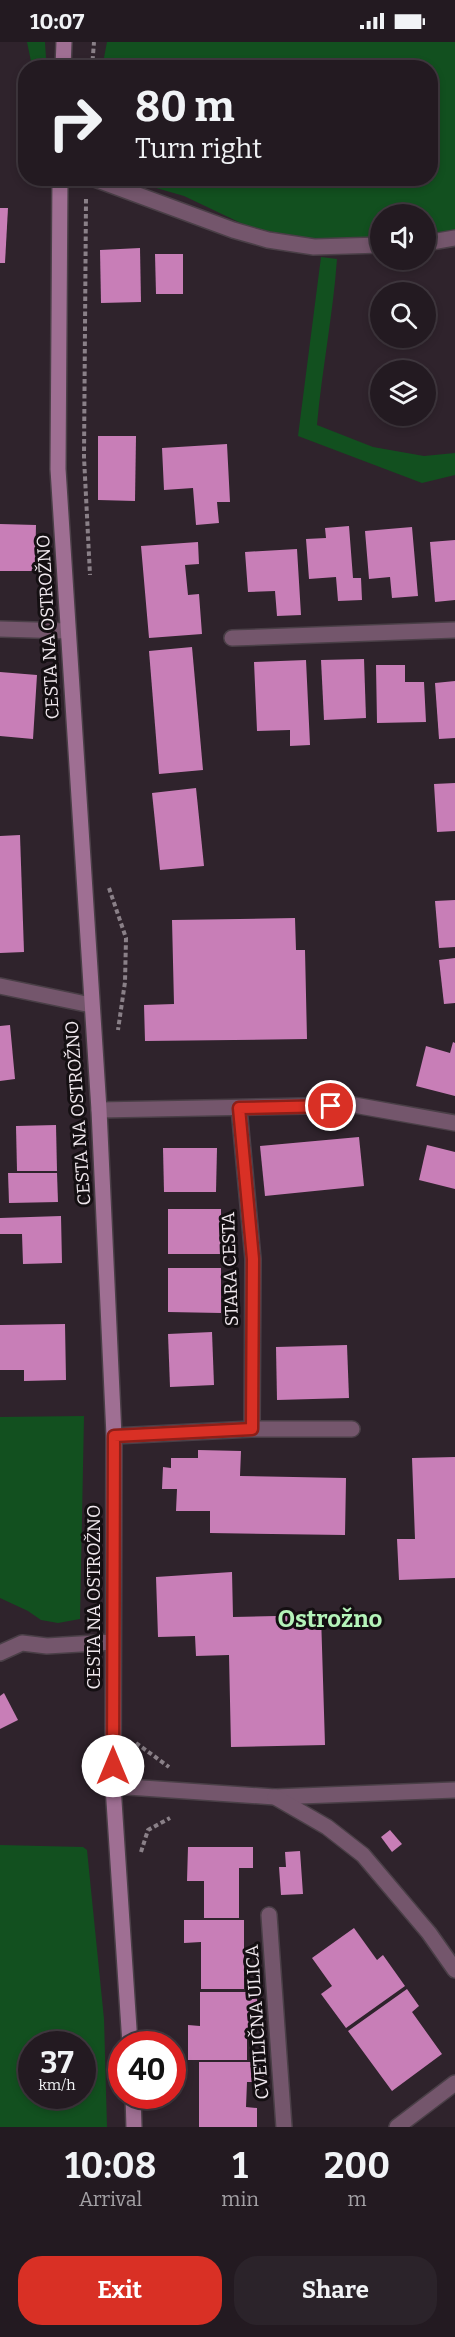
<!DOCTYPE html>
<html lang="en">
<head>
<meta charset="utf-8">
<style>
  :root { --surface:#231a21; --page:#2b232a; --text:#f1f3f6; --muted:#a3a1a5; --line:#40383f; --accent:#d93025 }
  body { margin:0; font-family:Bitter,serif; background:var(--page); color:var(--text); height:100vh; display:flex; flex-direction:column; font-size:22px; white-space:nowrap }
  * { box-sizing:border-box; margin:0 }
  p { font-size:20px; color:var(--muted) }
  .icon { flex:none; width:33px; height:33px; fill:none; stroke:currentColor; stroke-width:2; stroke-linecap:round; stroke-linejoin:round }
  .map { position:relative; height:2085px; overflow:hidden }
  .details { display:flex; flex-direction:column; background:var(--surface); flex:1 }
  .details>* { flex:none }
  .banner { position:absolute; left:18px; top:18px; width:420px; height:126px; border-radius:24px; box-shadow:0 3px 9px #0003,0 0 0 2px var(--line); background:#231a21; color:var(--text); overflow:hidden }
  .buttons { position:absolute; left:370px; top:162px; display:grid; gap:12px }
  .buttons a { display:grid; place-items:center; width:66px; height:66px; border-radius:50%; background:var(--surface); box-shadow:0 3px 9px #0003,0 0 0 2px var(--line); font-size:30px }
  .speed { position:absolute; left:18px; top:1989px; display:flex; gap:12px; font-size:30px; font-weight:700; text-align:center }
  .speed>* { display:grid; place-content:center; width:78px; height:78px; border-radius:50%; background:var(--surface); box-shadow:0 3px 9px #0003,0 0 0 2px var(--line); line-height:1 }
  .speed small { font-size:15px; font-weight:400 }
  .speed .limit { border:9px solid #d22; background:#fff; color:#111 }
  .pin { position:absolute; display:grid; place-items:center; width:51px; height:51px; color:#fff; margin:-26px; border:3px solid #fff; border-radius:50%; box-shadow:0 2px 6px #0007 }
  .me { position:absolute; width:66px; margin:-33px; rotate:0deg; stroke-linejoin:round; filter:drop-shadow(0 0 4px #0008) }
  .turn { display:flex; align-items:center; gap:21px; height:126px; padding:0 18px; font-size:27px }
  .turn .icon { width:78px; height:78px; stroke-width:2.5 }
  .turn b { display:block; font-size:42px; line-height:51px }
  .eta { display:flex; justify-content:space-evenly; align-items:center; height:102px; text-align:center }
  .eta b { font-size:36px; font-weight:700; line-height:42px }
  .action { display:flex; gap:12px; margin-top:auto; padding:12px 18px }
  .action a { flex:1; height:69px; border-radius:24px; background:var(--accent); color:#fff; font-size:24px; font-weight:700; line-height:69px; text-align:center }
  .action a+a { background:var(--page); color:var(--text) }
  .status { display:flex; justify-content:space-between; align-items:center; height:42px; padding:0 30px; background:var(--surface); direction:ltr }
  .status svg { height:16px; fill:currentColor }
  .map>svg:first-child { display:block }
  .green { fill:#12501f; fill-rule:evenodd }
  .building { fill:#c87eb7 }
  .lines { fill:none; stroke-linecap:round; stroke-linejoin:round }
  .lane-casing { stroke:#4a3f47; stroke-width:18 }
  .street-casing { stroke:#4a3f47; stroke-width:18 }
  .secondary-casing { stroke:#4a3f47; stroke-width:18 }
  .path { stroke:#8a8088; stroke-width:4; stroke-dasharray:4.5 3; stroke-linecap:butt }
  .lane { stroke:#74566c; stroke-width:15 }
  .street { stroke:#74566c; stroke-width:15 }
  .secondary { stroke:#9f6f93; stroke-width:15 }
  .route-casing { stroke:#8d1f18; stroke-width:15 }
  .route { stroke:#d93025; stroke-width:10 }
  .labels { text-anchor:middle; stroke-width:6; stroke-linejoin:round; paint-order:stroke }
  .street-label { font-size:18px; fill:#f0e8ee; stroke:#140f12 }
  .district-label { font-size:24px; font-weight:bold; fill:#b4f3b9; stroke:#140f12 }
</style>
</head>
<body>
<div class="status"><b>10:07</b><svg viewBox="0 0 49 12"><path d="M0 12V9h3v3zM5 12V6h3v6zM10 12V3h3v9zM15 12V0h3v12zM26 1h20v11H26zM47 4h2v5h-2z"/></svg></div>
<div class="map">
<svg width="455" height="2085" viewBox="0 0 455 2085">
  <rect width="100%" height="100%" fill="#2f232c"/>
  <g class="green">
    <path d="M27,0h18l1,16 -8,7 -6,1z"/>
    <path d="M107,0h348v190l-29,4v-22h-45v27l-46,1 -67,-11 -23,-6 -61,-29 -59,-17 305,-1v-110h-328z"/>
    <path d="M321,215l16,2c-4,56 -15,110 -20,166l56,22 51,9 31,-3v22l-33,8 -124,-47z"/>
    <path d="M84,1374l-4,203 -22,4 -17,-3 -13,-9 -28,-13v-181z"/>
    <path d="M0,1803l83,2 4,3 17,169 3,108h-107zM82,2002v52h-50v-52z"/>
  </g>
  <g class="building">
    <path d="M0,166h8l-3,55h-5z"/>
    <path d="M140,206l1,54 -40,1 -1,-53z"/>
    <path d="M155,212h28v40h-27z"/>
    <path d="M98,394h38l-1,65 -37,-1z"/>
    <path d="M227,402l3,58h-13l2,21 -23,2 -3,-37 -29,2 -2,-42z"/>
    <path d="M0,482l36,1 -1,46h-35z"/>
    <path d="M349,484l4,52h8l1,22 -24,1 -2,-24 -27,2 -3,-40 20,-1 -1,-10z"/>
    <path d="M412,485l6,69 -26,2 -2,-21 -21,2 -4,-48z"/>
    <path d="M455,498v60l-20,2 -5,-60z"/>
    <path d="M198,500l1,22 -14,1 3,30 11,-1 3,40 -53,4 -8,-92z"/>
    <path d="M297,507l4,66 -24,1 -2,-25 -27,1 -3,-40z"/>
    <path d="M192,605l11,123 -44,4 -10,-123z"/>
    <path d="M364,617l2,59 -42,2 -3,-60z"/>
    <path d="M306,618l4,85 -20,1v-16l-33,1 -3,-69z"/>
    <path d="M376,623h29v17h19l2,40 -49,1z"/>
    <path d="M0,630l37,3 -4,64 -33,-3z"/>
    <path d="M455,639v57l-16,1 -4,-56z"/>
    <path d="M455,741v48l-18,1 -3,-48z"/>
    <path d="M196,746l8,78 -44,4 -8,-77z"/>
    <path d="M20,793l4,117 -24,1v-117z"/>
    <path d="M455,858v47l-16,1 -4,-47z"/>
    <path d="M295,876l1,32h9l2,89 -162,2 -1,-36 30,-1 -2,-84z"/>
    <path d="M455,916v45l-11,1 -5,-44z"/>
    <path d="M10,983l5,54 -15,2v-55z"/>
    <path d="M453,1000l2,1v53l-39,-10 10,-40 24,7z"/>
    <path d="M56,1083l1,46h-40l-1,-45z"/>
    <path d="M359,1095l5,49 -99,10 -5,-50z"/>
    <path d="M427,1103l28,7v37l-36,-9z"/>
    <path d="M163,1106h54l-1,44h-52z"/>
    <path d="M8,1131h49l1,29 -49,1z"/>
    <rect x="168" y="1167" width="53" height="45"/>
    <path d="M61,1174l1,47 -39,1 -1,-30h-22v-16z"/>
    <path d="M168,1226h53v45l-53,-1z"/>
    <path d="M65,1282l1,56 -42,1v-11h-24v-45z"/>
    <path d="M212,1290l2,53 -44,2 -2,-53z"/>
    <path d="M347,1303l2,53 -72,2 -1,-53z"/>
    <path d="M198,1408l43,1 -1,25 106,2 -1,57 -135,-2v-22h-34l1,-22h-15l1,-22 8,1v-10h27z"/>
    <path d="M455,1415v121l-56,2 -2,-41h18l-3,-81z"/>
    <path d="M232,1530l1,45 88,-2 4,130 -94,2 -2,-92 -33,1 -1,-20 -37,1 -2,-60z"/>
    <path d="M4,1651l14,27 -18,9v-33z"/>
    <path d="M390,1788l12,14 -10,8 -11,-15z"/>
    <path d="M188,1805h65v21h-14v50h-35v-37h-17z"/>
    <path d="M300,1809l3,43 -22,1 -2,-28h7l-1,-15z"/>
    <path d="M184,1878h60v69h-43v-47l-17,1z"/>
    <path d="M354,1886l23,32 6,-5 22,31 -59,42 -25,-34 11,-8 -20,-28z"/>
    <path d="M407,1947l12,17 -7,6 30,42 -50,37 -44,-60z"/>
    <path d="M200,1950h57v39h-10v29h-59v-35l12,1z"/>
    <path d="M199,2020h65v20h-17l-1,25 11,1v19h-58z"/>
  </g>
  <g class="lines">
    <g class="lane-casing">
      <g id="lane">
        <path d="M0,587l68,2"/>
        <path d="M0,1611l22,-10 25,3 66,-4"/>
      </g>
    </g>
    <g class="street-casing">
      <g id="street">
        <path d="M92,136l141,52 35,10 46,7 67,-2"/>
        <path d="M426,201l29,-5"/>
        <path d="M232,596l223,-8"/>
        <path d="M0,944l91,19"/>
        <path d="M239,1066l14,151 -1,170"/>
        <path d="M99,1068l255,-5 101,18"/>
        <path d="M114,1394l138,-7h100"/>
        <path d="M113,1744l162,11 180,-7"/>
        <path d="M275,1755l52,30 36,28 66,78 26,37"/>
        <path d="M269,1873l15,212"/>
        <path d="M397,2085l58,-44"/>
      </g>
    </g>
    <g class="secondary-casing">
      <g id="secondary">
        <path d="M63,26l1,-26"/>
        <path d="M60,136l-2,291 41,641 15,326 -1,350 17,258"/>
        <path d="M133,2054l1,31"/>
      </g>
    </g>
    <g class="path">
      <path d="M92,26l2,-26"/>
      <path d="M86,157l-2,258 6,118"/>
      <path d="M109,846l17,50 -1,44 -7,48"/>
      <path d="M136,1701l33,24"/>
      <path d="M141,1810l7,-22 22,-12"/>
    </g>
    <use href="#lane" class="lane"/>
    <use href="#street" class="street"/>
    <use href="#secondary" class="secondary"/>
  </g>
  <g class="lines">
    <g class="route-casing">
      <path id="route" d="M113,1724l1,-330 138,-7 1,-170 -14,-151 92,-2"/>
    </g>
    <use href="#route" class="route"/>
  </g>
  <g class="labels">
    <g class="street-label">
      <text transform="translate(48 585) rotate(-93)" y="6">CESTA NA OSTROŽNO</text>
      <text transform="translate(78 1071) rotate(-94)" y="6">CESTA NA OSTROŽNO</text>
      <text transform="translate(230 1227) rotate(-92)" y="6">STARA CESTA</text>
      <text transform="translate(94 1555) rotate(-90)" y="6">CESTA NA OSTROŽNO</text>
      <text transform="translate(257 1980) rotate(-94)" y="6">CVETLIČNA ULICA</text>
    </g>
    <g class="district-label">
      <text x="330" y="1585">Ostrožno</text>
    </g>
  </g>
</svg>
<div class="buttons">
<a><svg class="icon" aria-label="sound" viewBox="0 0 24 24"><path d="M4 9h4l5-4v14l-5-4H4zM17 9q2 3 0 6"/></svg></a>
<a><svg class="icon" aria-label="search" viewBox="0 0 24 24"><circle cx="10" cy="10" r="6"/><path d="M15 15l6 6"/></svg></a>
<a><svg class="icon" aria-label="layers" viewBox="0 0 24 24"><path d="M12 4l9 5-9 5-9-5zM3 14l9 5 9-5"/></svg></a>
</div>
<div class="speed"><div>37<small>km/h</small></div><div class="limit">40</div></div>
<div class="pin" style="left:331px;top:1064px;background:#d93025"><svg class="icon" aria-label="arrive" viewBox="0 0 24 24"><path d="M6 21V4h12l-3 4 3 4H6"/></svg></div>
<svg class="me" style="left:113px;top:1724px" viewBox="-20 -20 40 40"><circle r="19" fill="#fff"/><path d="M0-13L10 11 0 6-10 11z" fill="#d93025"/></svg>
<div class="banner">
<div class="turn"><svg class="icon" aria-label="right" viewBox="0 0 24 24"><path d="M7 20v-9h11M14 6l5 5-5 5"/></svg><div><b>80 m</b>Turn right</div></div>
</div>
</div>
<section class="details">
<div class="eta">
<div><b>10:08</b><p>Arrival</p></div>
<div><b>1</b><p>min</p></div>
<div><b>200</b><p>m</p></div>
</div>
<div class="action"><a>Exit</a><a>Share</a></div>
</section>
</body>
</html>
